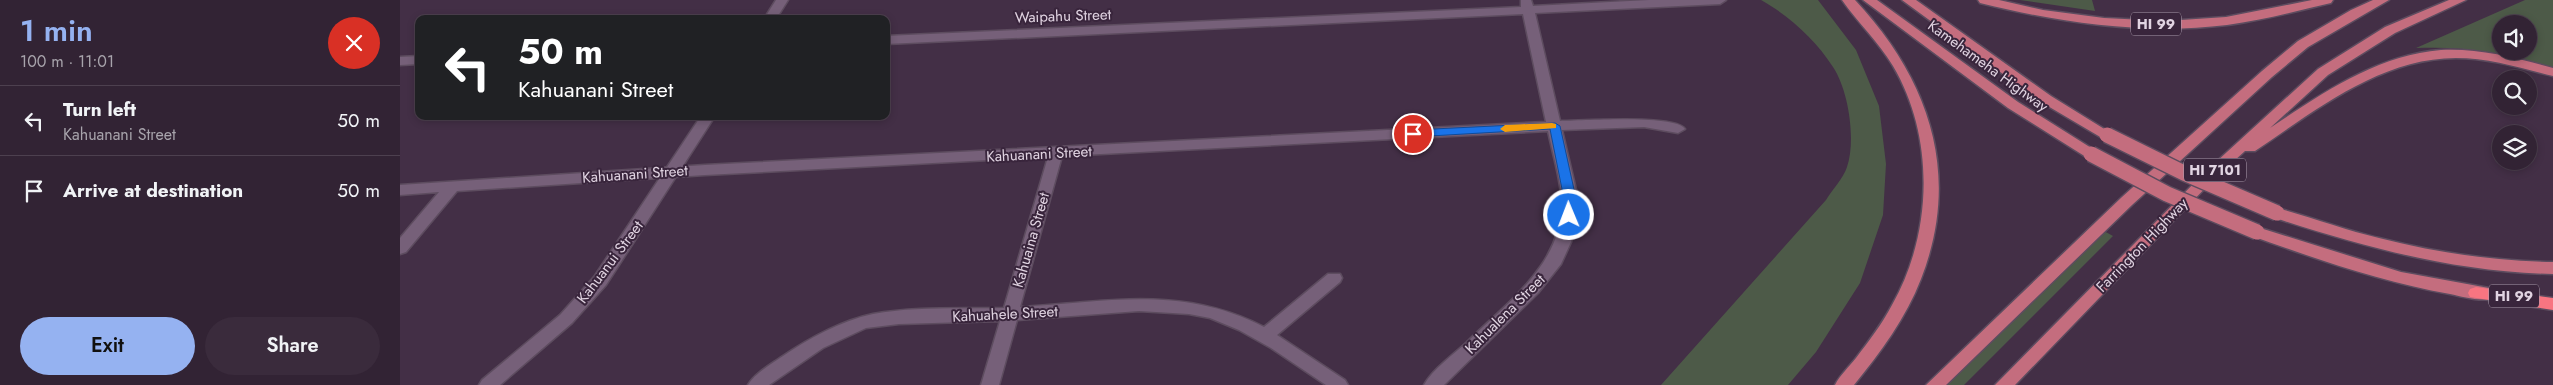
<!DOCTYPE html>
<html lang="en">
<head>
<meta charset="utf-8">
<style>
  :root { --surface:#322334; --page:#3a2b3c; --text:#f1f3f6; --muted:#a8a4ac; --line:#4d404f; --accent:#95b2f1 }
  body { margin:0; font-family:Jost,sans-serif; background:var(--page); color:var(--text); height:100vh; display:flex; flex-direction:column; font-size:19px; white-space:nowrap }
  * { box-sizing:border-box; margin:0 }
  p { font-size:16px; color:var(--muted) }
  .icon { flex:none; width:28px; height:28px; fill:none; stroke:currentColor; stroke-width:2; stroke-linecap:round; stroke-linejoin:round }
  .map { position:relative; flex:1; overflow:hidden }
  .drawer { display:flex; flex-direction:column; background:var(--surface); width:400px }
  .drawer>* { flex:none }
  .guide { position:absolute; left:15px; top:15px; width:475px; height:105px; border-radius:10px; box-shadow:0 2px 8px #0003,0 0 0 1px var(--line); background:#202124; color:#fff; overflow:hidden }
  .controls { position:absolute; left:2092px; top:15px; display:grid; gap:10px }
  .controls a { display:grid; place-items:center; width:45px; height:45px; border-radius:50%; background:var(--surface); box-shadow:0 2px 8px #0003,0 0 0 1px var(--line); font-size:25px }
  .pin { position:absolute; display:grid; place-items:center; width:42px; height:42px; color:#fff; margin:-21px; border:2px solid #fff; border-radius:50%; box-shadow:0 1px 5px #0007 }
  .me { position:absolute; width:55px; margin:-28px; rotate:359deg; stroke-linejoin:round; filter:drop-shadow(0 0 4px #0008) }
  .turn { display:flex; align-items:center; gap:18px; height:105px; padding:0 20px; font-size:22px }
  .turn .icon { width:65px; height:65px; stroke-width:2.5 }
  .turn b { display:block; font-size:35px; line-height:42px }
  .round { display:grid; place-items:center; flex:none; width:52px; height:52px; border-radius:26px; background:var(--page) }
  .headline { display:flex; align-items:center; justify-content:space-between; height:85px; padding:0 20px }
  h1 { font-size:30px; font-weight:600; line-height:38px; color:var(--accent) }
  .primary-button { display:flex; gap:10px; margin-top:auto; padding:10px 20px }
  .primary-button a { flex:1; height:58px; border-radius:30px; background:var(--accent); color:#111; font-size:20px; font-weight:600; line-height:58px; text-align:center }
  .primary-button a+a { background:var(--page); color:var(--text) }
  ul { padding:0; list-style:none }
  li { display:flex; align-items:center; gap:15px; height:70px; padding:0 20px; border-top:1px solid var(--line) }
  li div { flex:1 }
  li b { display:block; font-size:19px }
  li em { font-style:normal }
  main { display:flex; flex:1; min-height:0 }
  .map>svg:first-child { display:block }
  .green { fill:#4d5a48; fill-rule:evenodd }
  .lines { fill:none; stroke-linecap:round; stroke-linejoin:round }
  .street-casing { stroke:#5d4c5f; stroke-width:3 }
  .secondary-casing { stroke:#5d4c5f; stroke-width:3 }
  .primary-casing { stroke:#5d4c5f; stroke-width:3 }
  .highway-casing { stroke:#5d4c5f; stroke-width:3 }
  .street { fill:#766079; fill-rule:evenodd }
  .secondary { fill:#766079; fill-rule:evenodd }
  .primary { fill:#c46d7e; fill-rule:evenodd }
  .highway { fill:#f87581; fill-rule:evenodd }
  .primary-bridge-casing { stroke:#5d4c5f; stroke-width:18; stroke-linecap:butt }
  .primary-bridge { stroke:#c46d7e; stroke-width:15 }
  .route { fill:#1a73e8; stroke:#114b97 }
  .slow { fill:#f59e0b }
  .labels { text-anchor:middle; stroke-width:4; stroke-linejoin:round; paint-order:stroke }
  .shield { fill:#39253c; stroke:#afa0b0; stroke-width:1 }
  .shield-label { font-size:14px; font-weight:bold; fill:#e1d4e2 }
  .street-label { font-size:15px; fill:#e1d4e2; stroke:#39253c }
</style>
</head>
<body>
<main>
<section class="drawer">
<div class="headline"><div><h1>1 min</h1><p>100 m · 11:01</p></div><a class="round" style="background:#d93025;color:#fff"><svg class="icon" aria-label="close" viewBox="0 0 24 24"><path d="M6 6l12 12M18 6L6 18"/></svg></a></div>
<ul>
<li><svg class="icon" aria-label="left" viewBox="0 0 24 24"><path d="M17 20v-9H6M10 6l-5 5 5 5"/></svg><div><b>Turn left</b><p>Kahuanani Street</p></div><em>50 m</em></li>
<li><svg class="icon" aria-label="arrive" viewBox="0 0 24 24"><path d="M6 21V4h12l-3 4 3 4H6"/></svg><div><b>Arrive at destination</b></div><em>50 m</em></li>
</ul>
<div class="primary-button"><a>Exit</a><a>Share</a></div>
</section>
<div class="map">
<svg width="2153" height="385" viewBox="0 0 2153 385">
  <rect width="100%" height="100%" fill="#432f46"/>
  <g class="green">
    <path d="M1361,0h57l38,50 23,56 7,58 -3,51 -23,68 -44,69 -28,33h-127l165,-185c6,-10 17,-21 21,-33 9,-26 2,-76 -14,-100 -17,-27 -45,-52 -72,-67z"/>
    <path d="M1620,0h72l3,11z"/>
    <path d="M2125,0h28v69c-50,-16 -84,-23 -137,-21zM2101,24h28v27h-28z"/>
    <path d="M1704,231l9,5 -149,149h-19z"/>
  </g>
  <g class="lines">
    <g class="street-casing">
      <path id="street" d="M1121,0h10l2,6 116,-6h77l-6,4 -185,9 25,108c21,0 115,-7 125,8l-7,4 -34,-6 -82,3 15,64v21l-6,27 -10,22 -23,29 -94,92h-20c9,-16 29,-30 43,-43 42,-41 101,-82 94,-148 -2,-21 -9,-43 -13,-63l-486,25 -42,151c88,-5 162,-22 244,20l64,-53h12l2,4 -2,4 -63,53 68,45 3,5h-22l-55,-37 -32,-18 -29,-12 -21,-4 -50,-3 -122,9 -18,65h-18l19,-64 -101,3 -33,4 -43,20 -54,37h-21c6,-11 22,-20 32,-27 28,-19 60,-37 93,-44 42,-8 88,-5 131,-6l44,-151 -343,18 -248,16 -51,61 -6,2v-16l39,-46 -39,3v-10l305,-20 841,-43 -23,-108 -637,30v-8l635,-29z"/>
    </g>
    <g class="secondary-casing">
      <g id="secondary">
        <path d="M376,0h12l-12,19h-12z"/>
        <path d="M19,56v8l-19,1v-8z"/>
        <path d="M301,116h14l-109,169 -34,38 -72,62h-21l3,-5 78,-65 34,-38z"/>
      </g>
    </g>
    <g class="primary-casing">
      <g id="primary">
        <path d="M1442,0h13c74,79 107,174 66,279 -15,39 -41,74 -67,106h-19c5,-10 14,-18 21,-27 13,-17 26,-34 36,-53 41,-72 43,-168 1,-239 -15,-25 -35,-43 -51,-66z"/>
        <path d="M1463,0h14l141,102 78,49 2,3 -2,3h-10l-78,-49z"/>
        <path d="M1502,0h14l135,96 63,39 -2,3h-10l-61,-36z"/>
        <path d="M1578,0h21l44,10 61,8 62,3 60,-4 86,-17h21l-2,3c-34,8 -68,17 -104,22 -83,10 -166,-2 -247,-22z"/>
        <path d="M1973,0h16l-81,47 -36,30 -140,128 -186,180h-20l196,-188 140,-126 36,-30 53,-31z"/>
        <path d="M2049,0h17l-71,33 -67,42 -58,53c51,-34 107,-73 171,-78 38,-2 76,8 112,18v8c-32,-8 -64,-18 -97,-18 -76,0 -141,53 -201,93h-10l-31,28 -199,206h-20l209,-212 114,-104 67,-42z"/>
        <path d="M1877,208c34,9 68,22 102,30 58,15 115,23 174,24v12c-98,-2 -189,-27 -281,-57l-3,-4z"/>
        <path d="M1857,227l144,45 88,16 6,2 2,4 -2,4c-14,4 -32,-1 -45,-4 -68,-12 -134,-35 -198,-58l-3,-4 3,-4z"/>
      </g>
    </g>
    <g class="highway-casing">
      <path id="highway" d="M2076,287l77,11v12l-83,-13 -2,-4 2,-4z"/>
    </g>
    <use href="#street" class="street"/>
    <use href="#secondary" class="secondary"/>
    <use href="#primary" class="primary"/>
    <use href="#highway" class="highway"/>
    <g class="primary-bridge-casing">
      <g id="primary-bridge">
        <path d="M1707,135l77,38 93,40"/>
        <path d="M1691,154l76,40 90,38"/>
      </g>
    </g>
    <use href="#primary-bridge" class="primary-bridge"/>
  </g>
  <path class="route" d="M1155,123l5,3 15,68 -1,21 -5,4 -6,-4v-21l-13,-65 -137,8 -5,-3 5,-4z"/>
  <path class="slow" d="M1152,123l4,1v4l-51,4 -5,-3 5,-4z"/>
  <g class="labels">
    <g class="shield">
      <rect x="1731" y="12.5" width="50" height="23" rx="4"/>
      <rect x="1784" y="158.5" width="62" height="23" rx="4"/>
      <rect x="2089" y="284.5" width="50" height="23" rx="4"/>
    </g>
    <g class="shield-label">
      <text x="1756" y="29">HI 99</text>
      <text x="1815" y="175">HI 7101</text>
      <text x="2114" y="301">HI 99</text>
    </g>
    <g class="street-label">
      <text transform="translate(663 16) rotate(-2)" y="5">Waipahu Street</text>
      <text transform="translate(1588 66) rotate(36)" y="5">Kamehameha Highway</text>
      <text transform="translate(639 154) rotate(-3)" y="5">Kahuanani Street</text>
      <text transform="translate(235 174) rotate(-4)" y="5">Kahuanani Street</text>
      <text transform="translate(631 240) rotate(-74)" y="5">Kahuaina Street</text>
      <text transform="translate(1742 245) rotate(-46)" y="5">Farrington Highway</text>
      <text transform="translate(210 262) rotate(-53)" y="5">Kahuanui Street</text>
      <text transform="translate(605 314) rotate(-3)" y="5">Kahuahele Street</text>
      <text transform="translate(1105 314) rotate(-45)" y="5">Kahualena Street</text>
    </g>
  </g>
</svg>
<div class="controls">
<a><svg class="icon" aria-label="sound" viewBox="0 0 24 24"><path d="M4 9h4l5-4v14l-5-4H4zM17 9q2 3 0 6"/></svg></a>
<a><svg class="icon" aria-label="search" viewBox="0 0 24 24"><circle cx="10" cy="10" r="6"/><path d="M15 15l6 6"/></svg></a>
<a><svg class="icon" aria-label="layers" viewBox="0 0 24 24"><path d="M12 4l9 5-9 5-9-5zM3 14l9 5 9-5"/></svg></a>
</div>
<div class="pin" style="left:1013px;top:134px;background:#d93025"><svg class="icon" aria-label="arrive" viewBox="0 0 24 24"><path d="M6 21V4h12l-3 4 3 4H6"/></svg></div>
<svg class="me" style="left:1169px;top:215px" viewBox="-20 -20 40 40"><circle r="17" fill="#1a73e8" stroke="#fff" stroke-width="3"/><path d="M0-11L8 9 0 5-8 9z" fill="#fff"/></svg>
<div class="guide">
<div class="turn"><svg class="icon" aria-label="left" viewBox="0 0 24 24"><path d="M17 20v-9H6M10 6l-5 5 5 5"/></svg><div><b>50 m</b>Kahuanani Street</div></div>
</div>
</div>
</main>
</body>
</html>
